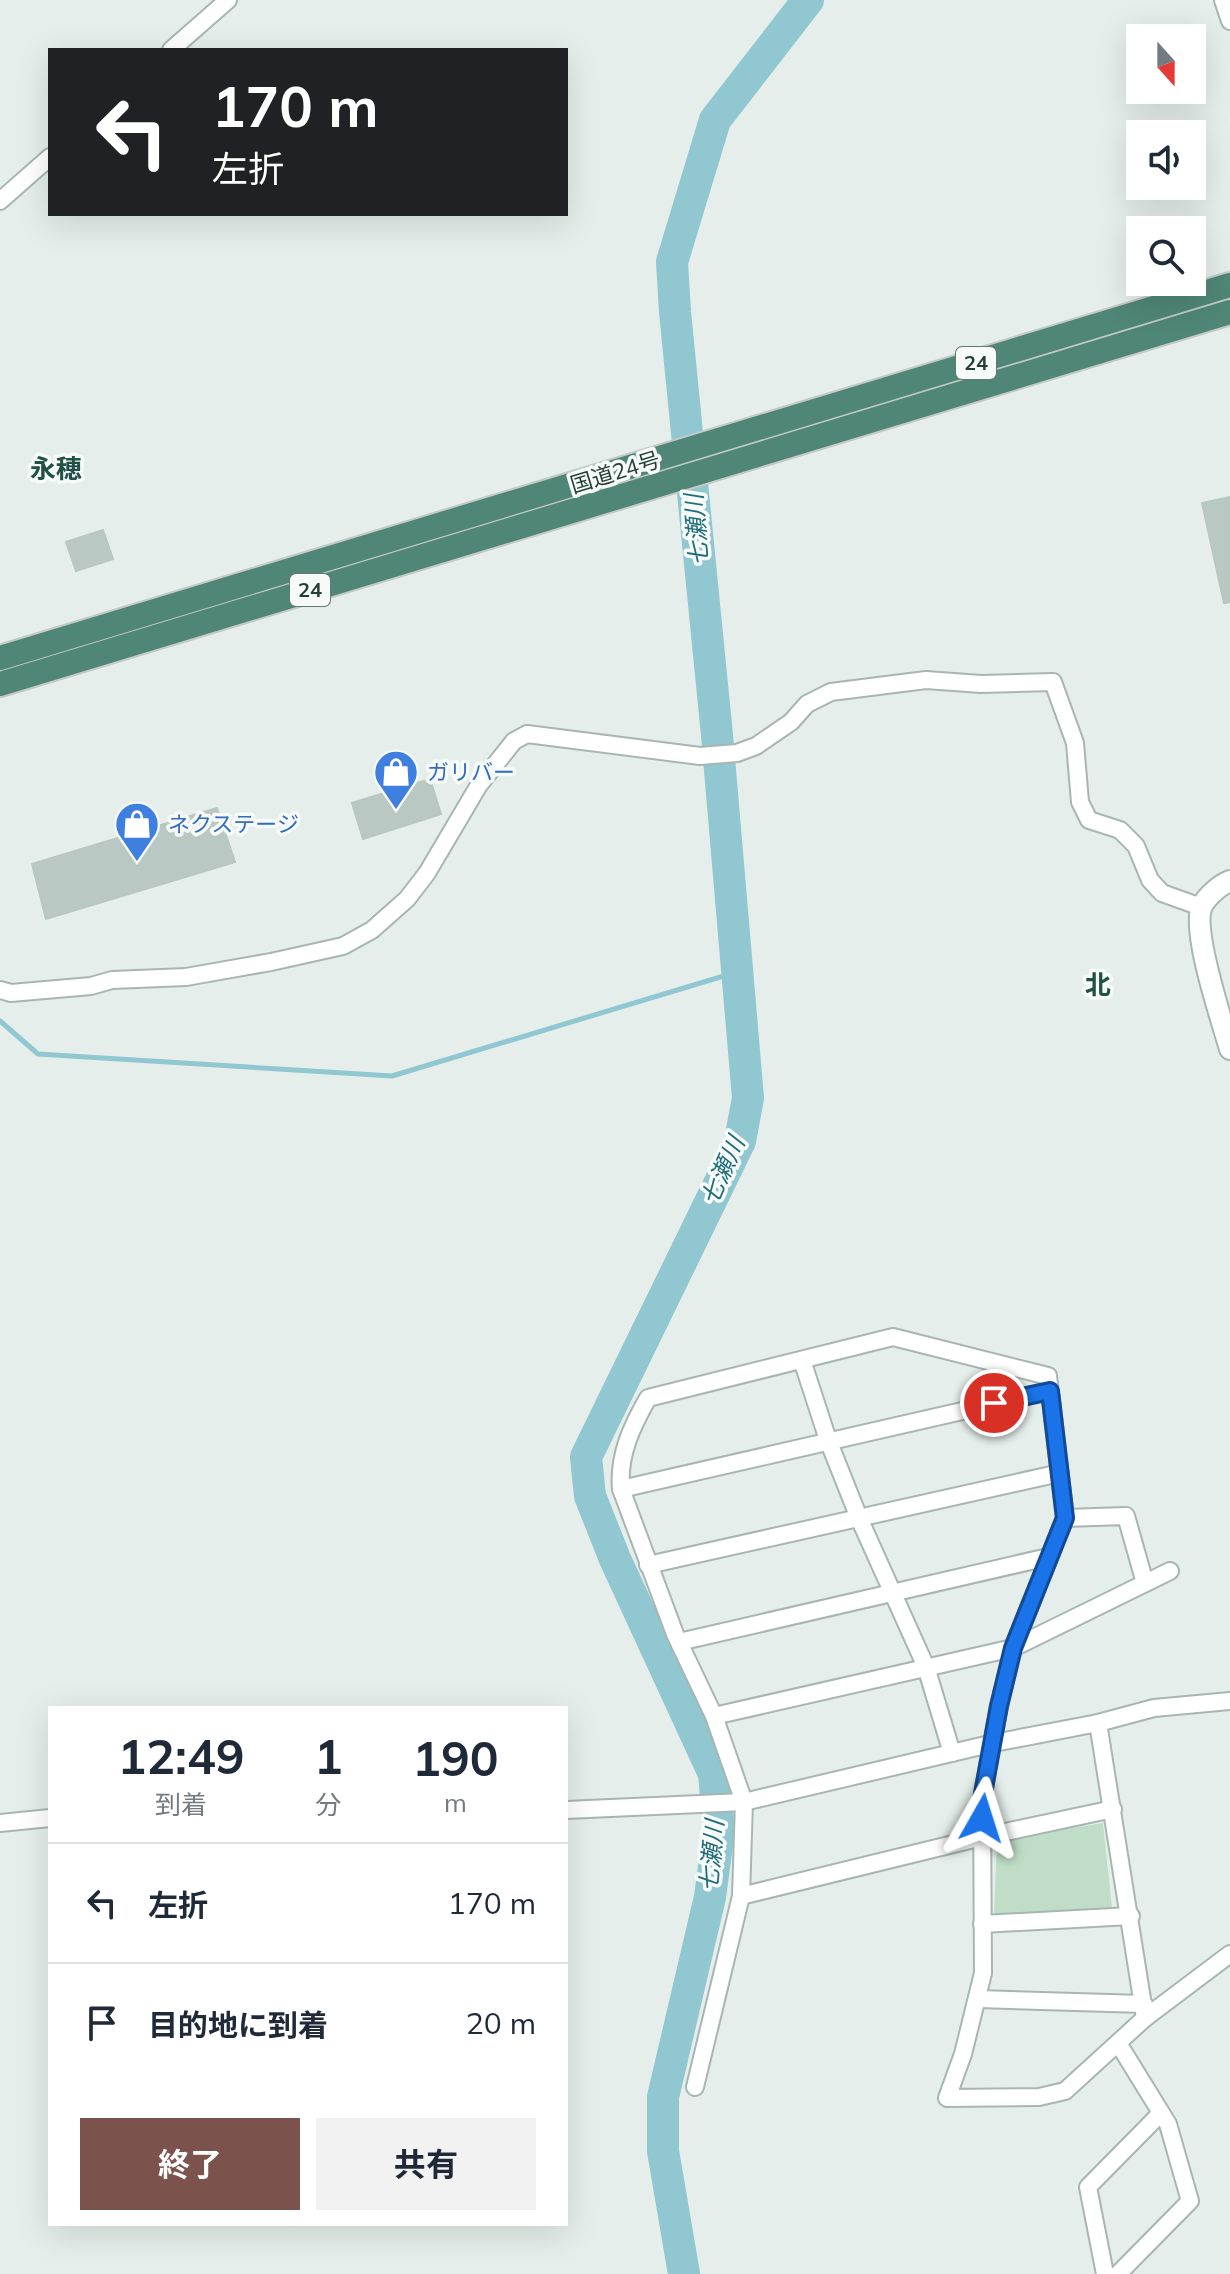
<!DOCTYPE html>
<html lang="ja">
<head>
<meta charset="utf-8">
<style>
  :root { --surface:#fff; --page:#f2f2f3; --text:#1f2937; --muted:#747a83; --line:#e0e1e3; --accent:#7b524c }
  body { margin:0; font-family:Mulish,"Noto Sans JP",sans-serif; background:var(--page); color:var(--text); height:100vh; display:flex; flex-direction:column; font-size:30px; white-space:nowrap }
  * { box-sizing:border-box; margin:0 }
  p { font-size:26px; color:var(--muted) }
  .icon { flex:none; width:44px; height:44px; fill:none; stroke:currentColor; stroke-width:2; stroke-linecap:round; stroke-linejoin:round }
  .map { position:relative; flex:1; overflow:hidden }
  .side { position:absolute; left:48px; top:1706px; width:520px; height:520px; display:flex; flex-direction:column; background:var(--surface); border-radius:0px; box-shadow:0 8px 32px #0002 }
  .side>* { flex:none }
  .banner { position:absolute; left:48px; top:48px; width:520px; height:168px; border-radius:0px; box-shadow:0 8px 32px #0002; background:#202124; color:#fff; overflow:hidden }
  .needle { width:52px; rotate:159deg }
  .tools { position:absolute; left:1126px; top:24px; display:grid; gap:16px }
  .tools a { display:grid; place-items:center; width:80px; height:80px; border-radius:0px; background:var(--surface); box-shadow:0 8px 32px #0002; font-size:40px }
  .pin { position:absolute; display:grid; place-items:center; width:68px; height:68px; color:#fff; margin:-34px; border:4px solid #fff; border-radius:50%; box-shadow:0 2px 8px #0007 }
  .me { position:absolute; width:88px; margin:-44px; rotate:6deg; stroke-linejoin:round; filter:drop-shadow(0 0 6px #0008) }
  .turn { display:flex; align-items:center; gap:28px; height:168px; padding:0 32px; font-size:36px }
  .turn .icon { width:104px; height:104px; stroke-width:2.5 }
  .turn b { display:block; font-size:56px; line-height:68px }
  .eta { display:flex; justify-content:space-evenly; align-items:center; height:136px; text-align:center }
  .eta b { font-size:48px; font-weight:700; line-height:56px }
  .button { display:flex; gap:16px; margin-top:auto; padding:16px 32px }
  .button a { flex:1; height:92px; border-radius:0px; background:var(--accent); color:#fff; font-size:32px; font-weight:700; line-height:92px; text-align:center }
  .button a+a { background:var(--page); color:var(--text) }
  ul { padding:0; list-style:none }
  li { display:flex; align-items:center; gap:24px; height:120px; padding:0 32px; border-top:2px solid var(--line) }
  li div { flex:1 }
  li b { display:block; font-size:30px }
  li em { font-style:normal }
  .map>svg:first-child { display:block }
  .green { fill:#bfddc7 }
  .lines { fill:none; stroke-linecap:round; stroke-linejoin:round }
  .stream { stroke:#90c7d0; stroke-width:5 }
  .river { stroke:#90c7d0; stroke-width:32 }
  .building { fill:#bac8c3; stroke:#b8c7c0; stroke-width:2 }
  .minor-casing { stroke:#a8b6b1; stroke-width:20 }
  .tertiary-casing { stroke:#a8b6b1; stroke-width:24 }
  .trunk-casing { stroke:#c2c9c7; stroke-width:28 }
  .minor { stroke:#fff; stroke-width:16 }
  .tertiary { stroke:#fff; stroke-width:20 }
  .trunk { stroke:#4f8678; stroke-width:24 }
  .route-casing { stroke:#114b97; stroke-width:20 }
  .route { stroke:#1a73e8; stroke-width:14 }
  .labels { text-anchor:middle; stroke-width:7; stroke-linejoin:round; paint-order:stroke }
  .shield { fill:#f6faf8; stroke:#647771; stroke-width:2 }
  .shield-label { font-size:20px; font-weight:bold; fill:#253f37 }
  .street-label { font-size:22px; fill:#253f37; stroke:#f6faf8 }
  .shop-label { font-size:22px; fill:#366cbe; stroke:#f6faf8; text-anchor:start }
  .water-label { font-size:24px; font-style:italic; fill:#216c79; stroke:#f6faf8 }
  .quarter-label { font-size:26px; font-weight:bold; fill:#215044; stroke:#f6faf8 }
</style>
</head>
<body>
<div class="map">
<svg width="1230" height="2274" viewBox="0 0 1230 2274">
  <rect width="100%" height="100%" fill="#e5eeea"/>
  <path class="green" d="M1103,1823l9,85 -118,7 3,-75z"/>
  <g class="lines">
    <path class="stream" d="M0,1021l38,33 354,22 345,-104"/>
    <path class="river" d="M684,2274l-21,-123v-54l47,-200 9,-67 -5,-56 -99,-215 -25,-63 -4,-39 154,-316 8,-43 -31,-363 -42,-423 -3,-50 43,-142 93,-120"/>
  </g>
  <g class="building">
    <path d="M1230,497v105l-6,1 -22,-100z"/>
    <path d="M103,530l10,29 -37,12 -10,-29z"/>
    <path d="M430,779l11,35 -78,25 -11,-36z"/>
    <path d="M217,808l18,54 -189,57 -14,-55z"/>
  </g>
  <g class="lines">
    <g class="minor-casing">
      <g id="minor">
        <path d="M1223,0l7,21"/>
        <path d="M171,50l57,-50"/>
        <path d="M0,201l50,-44"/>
        <path d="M0,990l11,3 80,-7 21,-6 74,-3 85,-15 72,-16 29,-16 35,-31 20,-26 52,-88 35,-44 13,-7 173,22 37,-3 19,-7 35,-24 16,-18 24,-12 95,-12 55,4 72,-2 22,61 5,59 9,18 31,10 16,16 14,34 12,13 39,14"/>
        <path d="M802,1360l26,80 31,78 67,149 26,86"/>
        <path d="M621,1489l429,-98"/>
        <path d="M1065,1518l61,-2 19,67"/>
        <path d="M648,1565l412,-92"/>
        <path d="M679,1642l369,-85"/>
        <path d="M714,1716l299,-68 157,-77"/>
        <path d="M1098,1723l47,295"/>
        <path d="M566,1810l178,-8 250,-59 104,-20 56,-15 76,-7"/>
        <path d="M0,1823l50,-5"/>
        <path d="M741,1896l241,-59 131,-28"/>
        <path d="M982,1924l149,-8"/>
        <path d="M978,1999l166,5"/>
        <path d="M695,2087l46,-191 3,-94 -30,-86 -39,-82 -54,-145c-3,-34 11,-63 27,-91l245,-61 155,39 17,142 -52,130 -14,58 -17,93 1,174 -20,81 -16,44 92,-1 26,-6 80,-73 85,-64"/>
        <path d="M1105,2274l-17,-87 73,-74"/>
        <path d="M1118,2274l72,-73 -22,-77 -50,-81"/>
      </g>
    </g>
    <g class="tertiary-casing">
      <path id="tertiary" d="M1230,881c-10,4 -23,15 -28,25 -11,24 20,115 28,143"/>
    </g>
    <g class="trunk-casing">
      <g id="trunk">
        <path d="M0,658l1230,-373"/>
        <path d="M0,684l1230,-372"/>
      </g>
    </g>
    <use href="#minor" class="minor"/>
    <use href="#tertiary" class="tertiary"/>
    <use href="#trunk" class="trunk"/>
  </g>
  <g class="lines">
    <g class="route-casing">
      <path id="route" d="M982,1818v-19l17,-93 14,-58 52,-130 -15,-127 -56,12"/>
    </g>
    <use href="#route" class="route"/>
  </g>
  <defs>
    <g id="shop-pin" transform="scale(2.3)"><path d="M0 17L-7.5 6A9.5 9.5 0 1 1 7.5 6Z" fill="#3f7fe0" stroke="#f6faf8"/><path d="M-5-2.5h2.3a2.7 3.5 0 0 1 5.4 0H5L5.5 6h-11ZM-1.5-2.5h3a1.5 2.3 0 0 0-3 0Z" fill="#fff"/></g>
  </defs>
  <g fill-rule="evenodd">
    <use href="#shop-pin" x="396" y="772"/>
    <use href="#shop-pin" x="137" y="824"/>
  </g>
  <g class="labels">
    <g class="shield">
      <rect x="956" y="347" width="40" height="32" rx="6"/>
      <rect x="290" y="574" width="40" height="32" rx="6"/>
    </g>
    <g class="shield-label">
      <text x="976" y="370">24</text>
      <text x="310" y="597">24</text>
    </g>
    <g class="street-label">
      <text transform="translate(615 472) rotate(-17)" y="8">国道24号</text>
    </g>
    <g class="shop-label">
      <text x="427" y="780">ガリバー</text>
      <text x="168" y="832">ネクステージ</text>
    </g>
    <g class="water-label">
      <text transform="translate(697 530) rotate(-95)" y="8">七瀬川</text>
      <text transform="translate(723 1171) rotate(-66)" y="8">七瀬川</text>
      <text transform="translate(712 1856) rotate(-85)" y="8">七瀬川</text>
    </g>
    <g class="quarter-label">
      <text x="56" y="478">永穂</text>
      <text x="1098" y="994">北</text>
    </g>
  </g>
</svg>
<div class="tools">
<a><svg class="needle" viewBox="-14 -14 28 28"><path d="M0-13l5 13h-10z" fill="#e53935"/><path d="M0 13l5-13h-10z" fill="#747a83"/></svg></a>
<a><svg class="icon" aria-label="sound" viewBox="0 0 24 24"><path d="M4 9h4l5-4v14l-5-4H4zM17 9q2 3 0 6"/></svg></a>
<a><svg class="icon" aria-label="search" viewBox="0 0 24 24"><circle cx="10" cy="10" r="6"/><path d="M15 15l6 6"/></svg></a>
</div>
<div class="pin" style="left:994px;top:1403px;background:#d93025"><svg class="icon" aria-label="arrive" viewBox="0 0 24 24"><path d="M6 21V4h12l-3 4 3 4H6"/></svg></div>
<svg class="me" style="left:982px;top:1818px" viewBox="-20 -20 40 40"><path d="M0-17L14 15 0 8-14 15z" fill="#1a73e8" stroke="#fff" stroke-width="4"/></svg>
<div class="banner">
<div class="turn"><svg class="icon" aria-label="left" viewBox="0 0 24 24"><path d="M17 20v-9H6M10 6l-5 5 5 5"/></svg><div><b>170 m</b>左折</div></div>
</div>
<section class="side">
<div class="eta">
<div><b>12:49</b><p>到着</p></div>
<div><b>1</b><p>分</p></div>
<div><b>190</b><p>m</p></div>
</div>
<ul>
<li><svg class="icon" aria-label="left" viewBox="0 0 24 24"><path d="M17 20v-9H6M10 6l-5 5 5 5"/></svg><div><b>左折</b></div><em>170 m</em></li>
<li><svg class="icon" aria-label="arrive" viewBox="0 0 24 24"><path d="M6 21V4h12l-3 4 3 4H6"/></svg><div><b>目的地に到着</b></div><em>20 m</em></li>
</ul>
<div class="button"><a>終了</a><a>共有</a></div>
</section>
</div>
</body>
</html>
